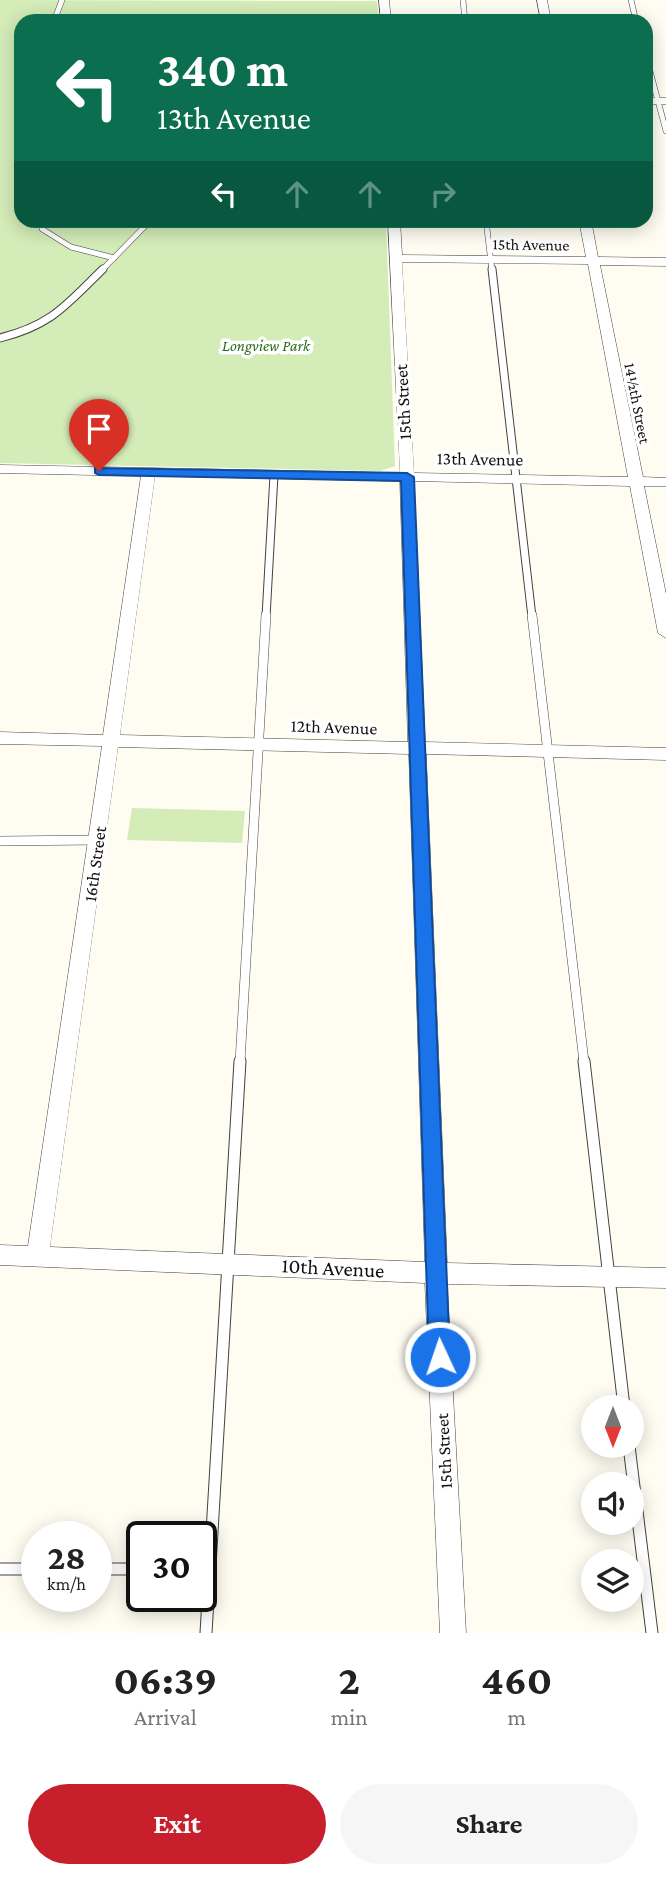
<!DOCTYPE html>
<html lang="en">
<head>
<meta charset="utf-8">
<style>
  :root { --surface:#fff; --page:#f6f6f6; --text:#222; --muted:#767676; --accent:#c71f2b }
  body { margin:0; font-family:"Crimson Pro",serif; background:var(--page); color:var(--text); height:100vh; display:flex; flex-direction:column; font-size:26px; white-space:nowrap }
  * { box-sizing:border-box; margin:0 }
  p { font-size:23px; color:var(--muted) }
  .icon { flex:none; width:38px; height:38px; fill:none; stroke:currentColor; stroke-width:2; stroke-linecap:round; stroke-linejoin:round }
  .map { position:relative; height:1633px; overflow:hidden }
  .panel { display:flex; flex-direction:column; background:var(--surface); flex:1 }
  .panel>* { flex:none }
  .top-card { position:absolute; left:14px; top:14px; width:639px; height:214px; border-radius:21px; box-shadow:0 4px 18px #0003; background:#0b6e4f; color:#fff; overflow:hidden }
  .needle { width:46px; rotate:180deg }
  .controls { position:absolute; left:581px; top:1395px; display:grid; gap:14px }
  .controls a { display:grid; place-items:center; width:63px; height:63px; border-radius:50%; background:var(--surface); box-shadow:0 4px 18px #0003; font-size:35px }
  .speed { position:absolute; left:21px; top:1521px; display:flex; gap:14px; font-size:35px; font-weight:700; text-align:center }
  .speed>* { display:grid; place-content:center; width:91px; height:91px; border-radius:50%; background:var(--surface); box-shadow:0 4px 18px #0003; line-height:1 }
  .speed small { font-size:18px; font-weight:400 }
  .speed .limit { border:4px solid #111; border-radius:10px; background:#fff; color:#111 }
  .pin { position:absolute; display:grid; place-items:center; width:60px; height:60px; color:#fff; margin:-72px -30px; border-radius:50% 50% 50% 0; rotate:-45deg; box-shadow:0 0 7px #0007 }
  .pin .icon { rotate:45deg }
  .me { position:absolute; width:77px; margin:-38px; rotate:357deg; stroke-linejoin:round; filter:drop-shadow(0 0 5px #0008) }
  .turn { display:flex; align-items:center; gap:24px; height:147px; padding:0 28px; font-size:32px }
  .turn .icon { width:91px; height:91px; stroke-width:2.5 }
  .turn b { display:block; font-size:49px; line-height:60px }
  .lanes { display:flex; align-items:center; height:66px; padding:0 28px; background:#0003; justify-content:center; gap:35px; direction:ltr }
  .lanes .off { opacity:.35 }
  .eta { display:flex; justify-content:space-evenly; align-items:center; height:119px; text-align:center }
  .eta b { font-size:42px; font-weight:700; line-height:49px }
  .cta { display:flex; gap:14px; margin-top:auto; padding:14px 28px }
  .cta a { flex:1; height:80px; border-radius:42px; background:var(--accent); color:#fff; font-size:28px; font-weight:700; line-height:80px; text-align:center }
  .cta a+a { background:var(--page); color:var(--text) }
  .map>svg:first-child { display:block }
  .green { fill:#d4ecb8 }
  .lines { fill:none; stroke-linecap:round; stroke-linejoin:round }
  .lane-far3-casing { stroke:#424242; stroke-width:6 }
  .lane-far2-casing { stroke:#424242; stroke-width:9 }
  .lane-far1-casing { stroke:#424242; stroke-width:10 }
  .lane-casing { stroke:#424242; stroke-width:13 }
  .street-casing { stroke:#424242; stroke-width:1 }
  .lane-far3 { stroke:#fff; stroke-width:5 }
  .lane-far2 { stroke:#fff; stroke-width:7 }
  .lane-far1 { stroke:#fff; stroke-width:9 }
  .lane { stroke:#fff; stroke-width:11 }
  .street { fill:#fff; fill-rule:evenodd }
  .route { fill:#1a73e8; stroke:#114b97; stroke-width:2 }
  .labels { text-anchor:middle; stroke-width:7; stroke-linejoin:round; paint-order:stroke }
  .far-street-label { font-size:16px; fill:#0f0f0f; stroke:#fff }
  .far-park-label { font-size:16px; font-style:italic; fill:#2d6b1b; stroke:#fff }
  .street-label { font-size:18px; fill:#0f0f0f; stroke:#fff }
  .near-street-label { font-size:21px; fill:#0f0f0f; stroke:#fff }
</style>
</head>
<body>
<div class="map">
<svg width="666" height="1633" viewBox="0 0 666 1633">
  <rect width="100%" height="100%" fill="#fffcf1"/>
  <g class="green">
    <path d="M0,0l377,1 2,20h-358v199l365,1 9,245 -15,5 -380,-8z"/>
    <path d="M132,808l113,3 -3,32 -115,-3z"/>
  </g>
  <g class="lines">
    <g class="lane-far3-casing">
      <g id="lane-far3">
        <path d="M463,0l2,21"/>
        <path d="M631,0l5,21"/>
        <path d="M54,21l8,-21"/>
        <path d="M646,56l20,75"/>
        <path d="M486,220l6,51"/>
        <path d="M42,229l29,18 43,11"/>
        <path d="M101,271l50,-51"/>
      </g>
    </g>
    <g class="lane-far2-casing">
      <g id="lane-far2">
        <path d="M492,269l40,348"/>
        <path d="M0,338c52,-13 66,-33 103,-69"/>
        <path d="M266,617l8,-142"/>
      </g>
    </g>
    <g class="lane-far1-casing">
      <g id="lane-far1">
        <path d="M532,615l52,447"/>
        <path d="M0,841l97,-1"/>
        <path d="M240,1062l26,-447"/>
      </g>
    </g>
    <g class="lane-casing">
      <g id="lane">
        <path d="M584,1061l40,346"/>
        <path d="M629,1446l23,187"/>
        <path d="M0,1569h37"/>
        <path d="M96,1569h46"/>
        <path d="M206,1633l34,-572"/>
      </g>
    </g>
    <g class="street-casing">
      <g id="street">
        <path d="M379,0h10l2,21h-10z"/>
        <path d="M537,0h10l4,21h-10z"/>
        <rect x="646" y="98" width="20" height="6"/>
        <path d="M388,220h12l2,35 184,2 -7,-37h12l7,37 68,1v8l-66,-1 43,212 23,1v8h-22l22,108v44l-8,-5 -28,-147 -216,-5 11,261 241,6v12l-240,-6 21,509 219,5v20l-219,-4 19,349h-26l-15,-350 -425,-18v-20l28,1 74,-500 -102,-2v-12l103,3 38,-259 -141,-3v-8l400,8zM402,262l186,2 40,213 -214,-4zM155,476l245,5 8,261 -288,-7zM118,747l291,7 16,508 -375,-15z"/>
      </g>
    </g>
    <use href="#lane-far3" class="lane-far3"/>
    <use href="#lane-far2" class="lane-far2"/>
    <use href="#lane-far1" class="lane-far1"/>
    <use href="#lane" class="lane"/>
    <use href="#street" class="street"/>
  </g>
  <path class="route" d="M95,468l312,5 7,4 36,880 -3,7 -7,3 -8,-3 -3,-7 -28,-876 -302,-6 -4,-2z"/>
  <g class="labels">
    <g class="far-street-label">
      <text transform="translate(531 244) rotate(1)" y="6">15th Avenue</text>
      <text transform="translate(638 403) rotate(79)" y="6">14½th Street</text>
    </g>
    <g class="far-park-label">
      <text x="266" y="351">Longview Park</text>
    </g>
    <g class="street-label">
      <text transform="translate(403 402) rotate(-93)" y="6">15th Street</text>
      <text transform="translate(480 459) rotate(1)" y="6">13th Avenue</text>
      <text transform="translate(334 727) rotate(2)" y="6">12th Avenue</text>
      <text transform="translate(95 864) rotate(-82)" y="6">16th Street</text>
      <text transform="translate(444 1451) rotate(-93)" y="6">15th Street</text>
    </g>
    <g class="near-street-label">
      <text transform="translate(333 1268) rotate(3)" y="7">10th Avenue</text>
    </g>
  </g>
</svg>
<div class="controls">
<a><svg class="needle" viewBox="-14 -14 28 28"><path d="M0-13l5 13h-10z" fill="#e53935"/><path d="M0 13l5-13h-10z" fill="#767676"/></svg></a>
<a><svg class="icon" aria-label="sound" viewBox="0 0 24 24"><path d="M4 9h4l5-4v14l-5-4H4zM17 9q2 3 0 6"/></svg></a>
<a><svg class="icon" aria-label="layers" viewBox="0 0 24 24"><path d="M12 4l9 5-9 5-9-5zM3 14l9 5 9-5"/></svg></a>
</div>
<div class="speed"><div>28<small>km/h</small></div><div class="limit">30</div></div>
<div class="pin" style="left:99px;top:471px;background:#d93025"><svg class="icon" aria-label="arrive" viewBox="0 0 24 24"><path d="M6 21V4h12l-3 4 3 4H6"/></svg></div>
<svg class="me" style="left:440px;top:1357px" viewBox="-20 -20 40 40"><circle r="17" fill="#1a73e8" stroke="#fff" stroke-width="3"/><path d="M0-11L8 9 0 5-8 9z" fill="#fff"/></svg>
<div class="top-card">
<div class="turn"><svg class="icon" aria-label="left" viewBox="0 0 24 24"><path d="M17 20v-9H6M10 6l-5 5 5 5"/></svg><div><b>340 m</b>13th Avenue</div></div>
<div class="lanes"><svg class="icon" aria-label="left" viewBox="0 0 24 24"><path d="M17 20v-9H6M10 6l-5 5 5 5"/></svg><svg class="icon off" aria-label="ahead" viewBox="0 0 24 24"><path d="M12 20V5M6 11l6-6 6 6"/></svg><svg class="icon off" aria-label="ahead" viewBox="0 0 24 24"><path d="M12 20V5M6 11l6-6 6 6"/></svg><svg class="icon off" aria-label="right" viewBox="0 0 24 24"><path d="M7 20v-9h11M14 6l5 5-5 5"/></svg></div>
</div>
</div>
<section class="panel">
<div class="eta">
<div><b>06:39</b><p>Arrival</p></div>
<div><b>2</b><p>min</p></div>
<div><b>460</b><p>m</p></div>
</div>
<div class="cta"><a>Exit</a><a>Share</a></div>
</section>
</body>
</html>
